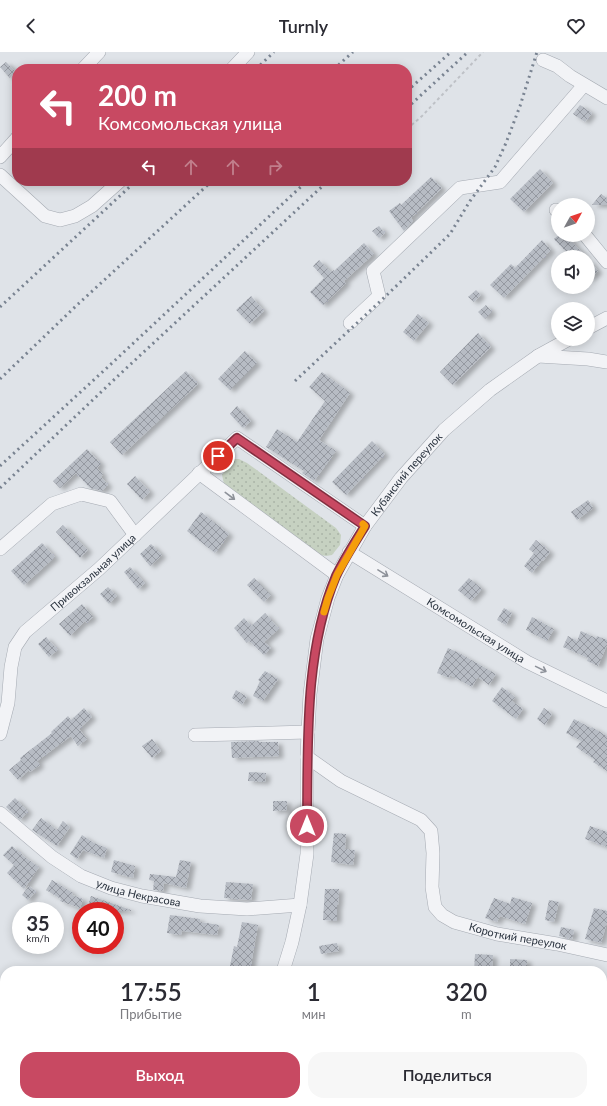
<!DOCTYPE html>
<html lang="ru">
<head>
<meta charset="utf-8">
<style>
  :root { --surface:#fff; --page:#f7f7f7; --text:#2b2b33; --muted:#7c7c81; --accent:#c84962 }
  body { margin:0; font-family:Lato,sans-serif; background:var(--page); color:var(--text); height:100vh; display:flex; flex-direction:column; font-size:15px; white-space:nowrap }
  * { box-sizing:border-box; margin:0 }
  p { font-size:13px; color:var(--muted) }
  .icon { flex:none; width:22px; height:22px; fill:none; stroke:currentColor; stroke-width:2; stroke-linecap:round; stroke-linejoin:round }
  .map { position:relative; flex:1; overflow:hidden }
  .side { position:absolute; left:0px; top:914px; width:607px; height:140px; display:flex; flex-direction:column; background:var(--surface); border-radius:16px 16px 0 0; box-shadow:0 2px 10px #0003 }
  .side>* { flex:none }
  .hud { position:absolute; left:12px; top:12px; width:400px; height:122px; border-radius:16px; box-shadow:0 2px 10px #0003; background:#c84962; color:#fff; overflow:hidden }
  .needle { width:26px; rotate:50deg }
  .tools { position:absolute; left:551px; top:146px; display:grid; gap:8px }
  .tools a { display:grid; place-items:center; width:44px; height:44px; border-radius:50%; background:var(--surface); box-shadow:0 2px 10px #0003; font-size:20px }
  .speed { position:absolute; left:12px; top:850px; display:flex; gap:8px; font-size:20px; font-weight:700; text-align:center }
  .speed>* { display:grid; place-content:center; width:52px; height:52px; border-radius:50%; background:var(--surface); box-shadow:0 2px 10px #0003; line-height:1 }
  .speed small { font-size:10px; font-weight:400 }
  .speed .limit { border:6px solid #d22; background:#fff; color:#111 }
  .pin { position:absolute; display:grid; place-items:center; width:34px; height:34px; color:#fff; margin:-17px; border:2px solid #fff; border-radius:50%; box-shadow:0 1px 4px #0007 }
  .me { position:absolute; width:44px; margin:-22px; rotate:0deg; stroke-linejoin:round; filter:drop-shadow(0 0 3px #0008) }
  .turn { display:flex; align-items:center; gap:14px; height:84px; padding:0 20px; font-size:18px }
  .turn .icon { width:52px; height:52px; stroke-width:2.5 }
  .turn b { display:block; font-size:28px; line-height:34px }
  .lanes { display:flex; align-items:center; height:38px; padding:0 20px; background:#0003; justify-content:center; gap:20px; direction:ltr }
  .lanes .off { opacity:.35 }
  .eta { display:flex; justify-content:space-evenly; align-items:center; height:68px; text-align:center }
  .eta b { font-size:24px; font-weight:600; line-height:28px }
  .action { display:flex; gap:8px; margin-top:auto; padding:8px 20px }
  .action a { flex:1; height:46px; border-radius:16px; background:var(--accent); color:#fff; font-size:16px; font-weight:600; line-height:46px; text-align:center }
  .action a+a { background:var(--page); color:var(--text) }
  header { display:flex; justify-content:space-between; align-items:center; height:52px; padding:0 20px; background:var(--surface); font-size:18px; font-weight:600 }
  .map>svg:first-child { display:block }
  .green { fill:url(#green-dots) }
  .building { fill:url(#building-cross-hatch); filter:url(#shadow) }
  .lines { fill:none; stroke-linecap:round; stroke-linejoin:round }
  .minor-casing { stroke:#a5aab2; stroke-width:14 }
  .path { stroke:#bec1c6; stroke-width:2; stroke-dasharray:3 3; stroke-linecap:butt }
  .minor { stroke:#f2f3f6; stroke-width:13 }
  .rail { stroke:#798391; stroke-width:3; stroke-dasharray:2 4; stroke-linecap:butt }
  .oneway { stroke:#8e929a }
  .route-casing { stroke:#822f40; stroke-width:10 }
  .route { stroke:#c84962; stroke-width:7 }
  .slow { stroke:#f59e0b; stroke-width:7 }
  .labels { text-anchor:middle; stroke-width:3.5; stroke-linejoin:round; paint-order:stroke }
  .street-label { font-size:11px; fill:#29323e; stroke:#eef2f5 }
</style>
</head>
<body>
<header><svg class="icon" aria-label="back" viewBox="0 0 24 24"><path d="M15 5l-7 7 7 7"/></svg>Turnly<svg class="icon" aria-label="heart" viewBox="0 0 24 24"><path d="M12 20l-8-8c-3-5 5-10 8-4 3-6 11-1 8 4z"/></svg></header>
<div class="map">
<svg width="607" height="1054" viewBox="0 0 607 1054">
  <defs>
    <pattern id="green-dots" width="8" height="8" patternUnits="userSpaceOnUse"><rect width="8" height="8" fill="#c6d1c1"/><path d="M2 2h.1M6 6h.1" fill="none" stroke="#aab4a7" stroke-width="1.8" stroke-linecap="round"/></pattern>
    <pattern id="building-cross-hatch" width="8" height="8" patternUnits="userSpaceOnUse"><rect width="8" height="8" fill="#b7bcc4"/><path d="M0 0l8 8M0 8l8-8" fill="none" stroke="#9599a1"/></pattern>
    <filter id="shadow"><feDropShadow dx="4.5" dy="2.5" stdDeviation="2" flood-color="#0004"/></filter>
  </defs>
  <rect width="100%" height="100%" fill="#dfe3e8"/>
  <path class="green" d="M234,407h5l8,4 89,65 5,7 -1,10 -8,10 -6,1 -5,-1 -97,-71 -2,-9z"/>
  <g class="building">
    <path d="M6,10l10,10 -6,6 -10,-11z"/>
    <path d="M580,53l12,8 -7,9 -12,-8z"/>
    <path d="M540,117l13,14 -29,29 -14,-13z"/>
    <path d="M431,125l11,11 -31,30 2,3 -9,10 -15,-20 11,-8 1,2z"/>
    <path d="M601,142l6,4v7h-15z"/>
    <path d="M379,174l6,7 -6,5 -7,-7z"/>
    <path d="M559,183h7l20,22h-15l-17,-18z"/>
    <path d="M542,188l9,10 -47,48 -14,-13 21,-21 4,4z"/>
    <path d="M364,191l10,11 -30,27 2,2 -23,22 -13,-13 14,-14 -11,-12 6,-6 12,12 3,-2v1z"/>
    <path d="M588,207l10,12 -10,9z"/>
    <path d="M476,238l5,5 -7,7 -6,-5z"/>
    <path d="M251,244l13,15 -14,13 -14,-14z"/>
    <path d="M486,253l6,7 -7,7 -7,-7z"/>
    <path d="M418,262l11,9 -15,18 -11,-9z"/>
    <path d="M478,281l13,14 -38,38 -13,-13z"/>
    <path d="M245,299l12,12 -27,27 -12,-11z"/>
    <path d="M186,319l12,13 -76,71 -12,-13z"/>
    <path d="M322,320l28,21 -31,47 17,11 -22,30 -12,-8 2,-2 -38,-24 11,-18 20,13 28,-41 -16,-14z"/>
    <path d="M237,354l14,15 -8,7 -13,-14z"/>
    <path d="M372,389l13,13 -39,41 -14,-13z"/>
    <path d="M87,397l14,15 -4,4 6,6 -2,3 7,8 -6,6 -12,-3 -14,-15 -16,15 -7,-7z"/>
    <path d="M135,424l15,16 -8,8 -15,-16z"/>
    <path d="M588,448l5,8 -16,12 -6,-8z"/>
    <path d="M201,460l28,22 -14,19 -28,-22z"/>
    <path d="M63,473l25,25 -8,8 -24,-26z"/>
    <path d="M536,488l14,12 -7,9 -1,-1 -10,13 -8,-7 10,-13 -5,-4z"/>
    <path d="M42,491l13,14 -31,28 -13,-14z"/>
    <path d="M151,492l11,11 -12,11 -10,-12z"/>
    <path d="M130,515l15,16 -7,6 -14,-17z"/>
    <path d="M254,526l17,17 -7,7 -17,-17z"/>
    <path d="M469,526l13,11 -11,12 -13,-11z"/>
    <path d="M108,535l9,9 -8,8 -9,-10z"/>
    <path d="M82,552l11,13 -7,6 -1,-2 -15,15 -11,-12z"/>
    <path d="M504,556l8,5 -6,12 -9,-5z"/>
    <path d="M265,561l14,16 -15,13 7,6 -7,7 -15,-14 -2,2 -13,-15 10,-10 7,8z"/>
    <path d="M532,565l22,12 -7,12 -21,-11z"/>
    <path d="M581,579l15,7 1,-2 10,4v5l-9,21 -11,-5 1,-3 -25,-11 5,-11 9,5z"/>
    <path d="M46,585l12,13 -9,7 -11,-13z"/>
    <path d="M448,596l11,5 37,21 -7,11 -11,-8 -6,10 -22,-12 -1,3 -12,-5z"/>
    <path d="M265,619l13,8 -15,22 -10,-5 7,-15 -2,-1z"/>
    <path d="M502,635l13,10 -3,4 11,8 -7,10 -24,-18z"/>
    <path d="M236,638l11,7 -5,8 -10,-7z"/>
    <path d="M84,656l8,9 -13,12 8,10 -9,7 -7,-10 -34,25 3,4 -10,7 -1,-2 -11,10 -9,-10 12,-10 -1,-2 32,-25 -1,-1 17,-16 3,4z"/>
    <path d="M544,656l8,6 -7,11 -8,-6z"/>
    <path d="M574,667l17,9 1,-1 15,9v35l-14,-9 2,-2 -19,-13 5,-6 -15,-8z"/>
    <path d="M152,687l9,12 -9,7 -10,-12z"/>
    <path d="M259,689v1h19l1,14 -47,2 -1,-16z"/>
    <path d="M249,720l17,1 -1,9 -17,-1z"/>
    <path d="M15,746l13,13 -8,9 -14,-13z"/>
    <path d="M273,749h14v9l-14,1z"/>
    <path d="M41,766l16,12 6,-9 7,6 -13,19 -25,-16z"/>
    <path d="M590,774l17,6v15l-22,-8z"/>
    <path d="M334,781l12,1 -1,15 10,1 -2,15 -22,-3z"/>
    <path d="M82,783l12,8 13,5 -3,10 -21,-8 -6,9 -7,-5z"/>
    <path d="M12,794l14,12 13,9 -15,22 -17,-16 7,-8 -11,-10z"/>
    <path d="M114,808l21,6 -2,12 -22,-6z"/>
    <path d="M180,808l11,2 -5,26 -22,-5 -1,8 -10,-1 1,-9 -5,-1 1,-6 26,3z"/>
    <path d="M52,828l21,13 -1,2 11,4 -3,9 -20,-7 1,-2 -15,-9z"/>
    <path d="M226,830l27,2 -2,16 -27,-2z"/>
    <path d="M29,834l7,5 -8,9 -6,-5z"/>
    <path d="M325,837h14l-1,16h-1v16l-14,-1z"/>
    <path d="M91,844l40,14v1h-30l-13,-5z"/>
    <path d="M512,845l20,6 -7,21 -25,-8 -3,6 -12,-4 9,-20 16,6z"/>
    <path d="M549,848l10,2 -5,20 -9,-2z"/>
    <path d="M594,856l13,3v11l-6,21 -16,-4z"/>
    <path d="M170,863l30,4v3l19,3 -2,10 -35,-4 -1,4 -14,-2z"/>
    <path d="M242,870l16,3 -8,45 -20,-4 4,-20 3,1z"/>
    <path d="M561,875l13,3 -2,9 -13,-3z"/>
    <path d="M337,891l2,8 -18,3 -2,-8z"/>
    <path d="M475,902l18,1 -1,16h-18z"/>
    <path d="M510,907l17,1v11h-17z"/>
  </g>
  <g class="lines">
    <g class="minor-casing">
      <g id="minor">
        <path d="M543,8l14,6 13,10 37,22"/>
        <path d="M83,17l16,-17"/>
        <path d="M232,17l16,-17"/>
        <path d="M0,105l17,-19"/>
        <path d="M0,123l45,41 15,4 15,-4 17,-10 28,-25"/>
        <path d="M556,158l2,1"/>
        <path d="M585,183l22,27"/>
        <path d="M350,271l29,-27 -6,-25 87,-83 40,-6 84,-97"/>
        <path d="M588,276l19,-10"/>
        <path d="M538,304l50,3 19,3"/>
        <path d="M199,421l138,102"/>
        <path d="M0,497l52,-45 29,-10 29,7 25,34"/>
        <path id="s1" d="M349,500l178,110 80,39"/>
        <path id="s2" d="M0,682l8,-31 3,-36 4,-20 10,-15 74,-63 138,-131 128,88"/>
        <path d="M195,683l113,-3"/>
        <path id="s3" d="M307,705l34,24 80,39 10,11 2,22 -1,34 3,20 7,8 12,7 43,12 60,10 50,11"/>
        <path id="s4" d="M0,761l52,44 29,19 30,12 31,8 58,10 47,3 53,-4"/>
        <path id="s5" d="M283,919l9,-29 8,-37 7,-51v-97l1,-25 2,-38 7,-55 11,-41 9,-23 28,-49 36,-48 43,-48 46,-40 48,-34 31,-17"/>
        <path d="M0,1013l5,2"/>
        <path d="M81,1049l11,5"/>
        <path d="M239,1054l2,-5"/>
      </g>
    </g>
    <g class="path">
      <path d="M407,77l15,-13 61,-64"/>
      <path d="M348,130l1,-1"/>
    </g>
    <use href="#minor" class="minor"/>
    <g class="rail">
      <path d="M256,17l18,-17"/>
      <path d="M334,17l19,-17"/>
      <path d="M407,39l44,-39"/>
      <path d="M407,56l61,-56"/>
      <path d="M0,255l136,-126"/>
      <path d="M0,327l76,-73 136,-125"/>
      <path d="M295,329l93,-87 62,-60 20,-33 25,-34 11,-24 14,-37 17,-54"/>
      <path d="M0,414l110,-101 197,-184"/>
      <path d="M0,436l119,-113 209,-194"/>
    </g>
  </g>
  <defs><path id="oneway-shaft" d="M-6 0H5M1.5-3L5.5 0L1.5 3" fill="none" stroke-width="1.6" stroke-linecap="round" stroke-linejoin="round"/></defs>
  <g class="oneway">
    <use href="#oneway-shaft" transform="translate(230 444) rotate(37)"/>
    <use href="#oneway-shaft" transform="translate(383 521) rotate(32)"/>
    <use href="#oneway-shaft" transform="translate(541 617) rotate(26)"/>
  </g>
  <g class="lines">
    <g class="route-casing">
      <path id="route" d="M218,404l19,-18 128,88c-10,16 -21,33 -29,50 -32,76 -28,169 -29,250"/>
    </g>
    <use href="#route" class="route"/>
    <path class="slow" d="M324,560l4,-14 9,-23 28,-49 -2,-2"/>
  </g>
  <g class="labels">
    <g class="street-label">
      <text dy="4" stroke="none"><textPath href="#s5" startOffset="525">Кубанский переулок</textPath></text>
      <text dy="4" stroke="none"><textPath href="#s2" startOffset="197">Привокзальная улица</textPath></text>
      <text dy="4" stroke="none"><textPath href="#s1" startOffset="149">Комсомольская улица</textPath></text>
      <text dy="4" stroke="none"><textPath href="#s4" startOffset="163">улица Некрасова</textPath></text>
      <text dy="4" stroke="none"><textPath href="#s3" startOffset="312">Короткий переулок</textPath></text>
    </g>
  </g>
</svg>
<div class="tools">
<a><svg class="needle" viewBox="-14 -14 28 28"><path d="M0-13l5 13h-10z" fill="#e53935"/><path d="M0 13l5-13h-10z" fill="#7c7c81"/></svg></a>
<a><svg class="icon" aria-label="sound" viewBox="0 0 24 24"><path d="M4 9h4l5-4v14l-5-4H4zM17 9q2 3 0 6"/></svg></a>
<a><svg class="icon" aria-label="layers" viewBox="0 0 24 24"><path d="M12 4l9 5-9 5-9-5zM3 14l9 5 9-5"/></svg></a>
</div>
<div class="speed"><div>35<small>km/h</small></div><div class="limit">40</div></div>
<div class="pin" style="left:218px;top:404px;background:#d93025"><svg class="icon" aria-label="arrive" viewBox="0 0 24 24"><path d="M6 21V4h12l-3 4 3 4H6"/></svg></div>
<svg class="me" style="left:307px;top:774px" viewBox="-20 -20 40 40"><circle r="17" fill="#c84962" stroke="#fff" stroke-width="3"/><path d="M0-11L8 9 0 5-8 9z" fill="#fff"/></svg>
<div class="hud">
<div class="turn"><svg class="icon" aria-label="left" viewBox="0 0 24 24"><path d="M17 20v-9H6M10 6l-5 5 5 5"/></svg><div><b>200 m</b>Комсомольская улица</div></div>
<div class="lanes"><svg class="icon" aria-label="left" viewBox="0 0 24 24"><path d="M17 20v-9H6M10 6l-5 5 5 5"/></svg><svg class="icon off" aria-label="ahead" viewBox="0 0 24 24"><path d="M12 20V5M6 11l6-6 6 6"/></svg><svg class="icon off" aria-label="ahead" viewBox="0 0 24 24"><path d="M12 20V5M6 11l6-6 6 6"/></svg><svg class="icon off" aria-label="right" viewBox="0 0 24 24"><path d="M7 20v-9h11M14 6l5 5-5 5"/></svg></div>
</div>
<section class="side">
<div class="eta">
<div><b>17:55</b><p>Прибытие</p></div>
<div><b>1</b><p>мин</p></div>
<div><b>320</b><p>m</p></div>
</div>
<div class="action"><a>Выход</a><a>Поделиться</a></div>
</section>
</div>
</body>
</html>
